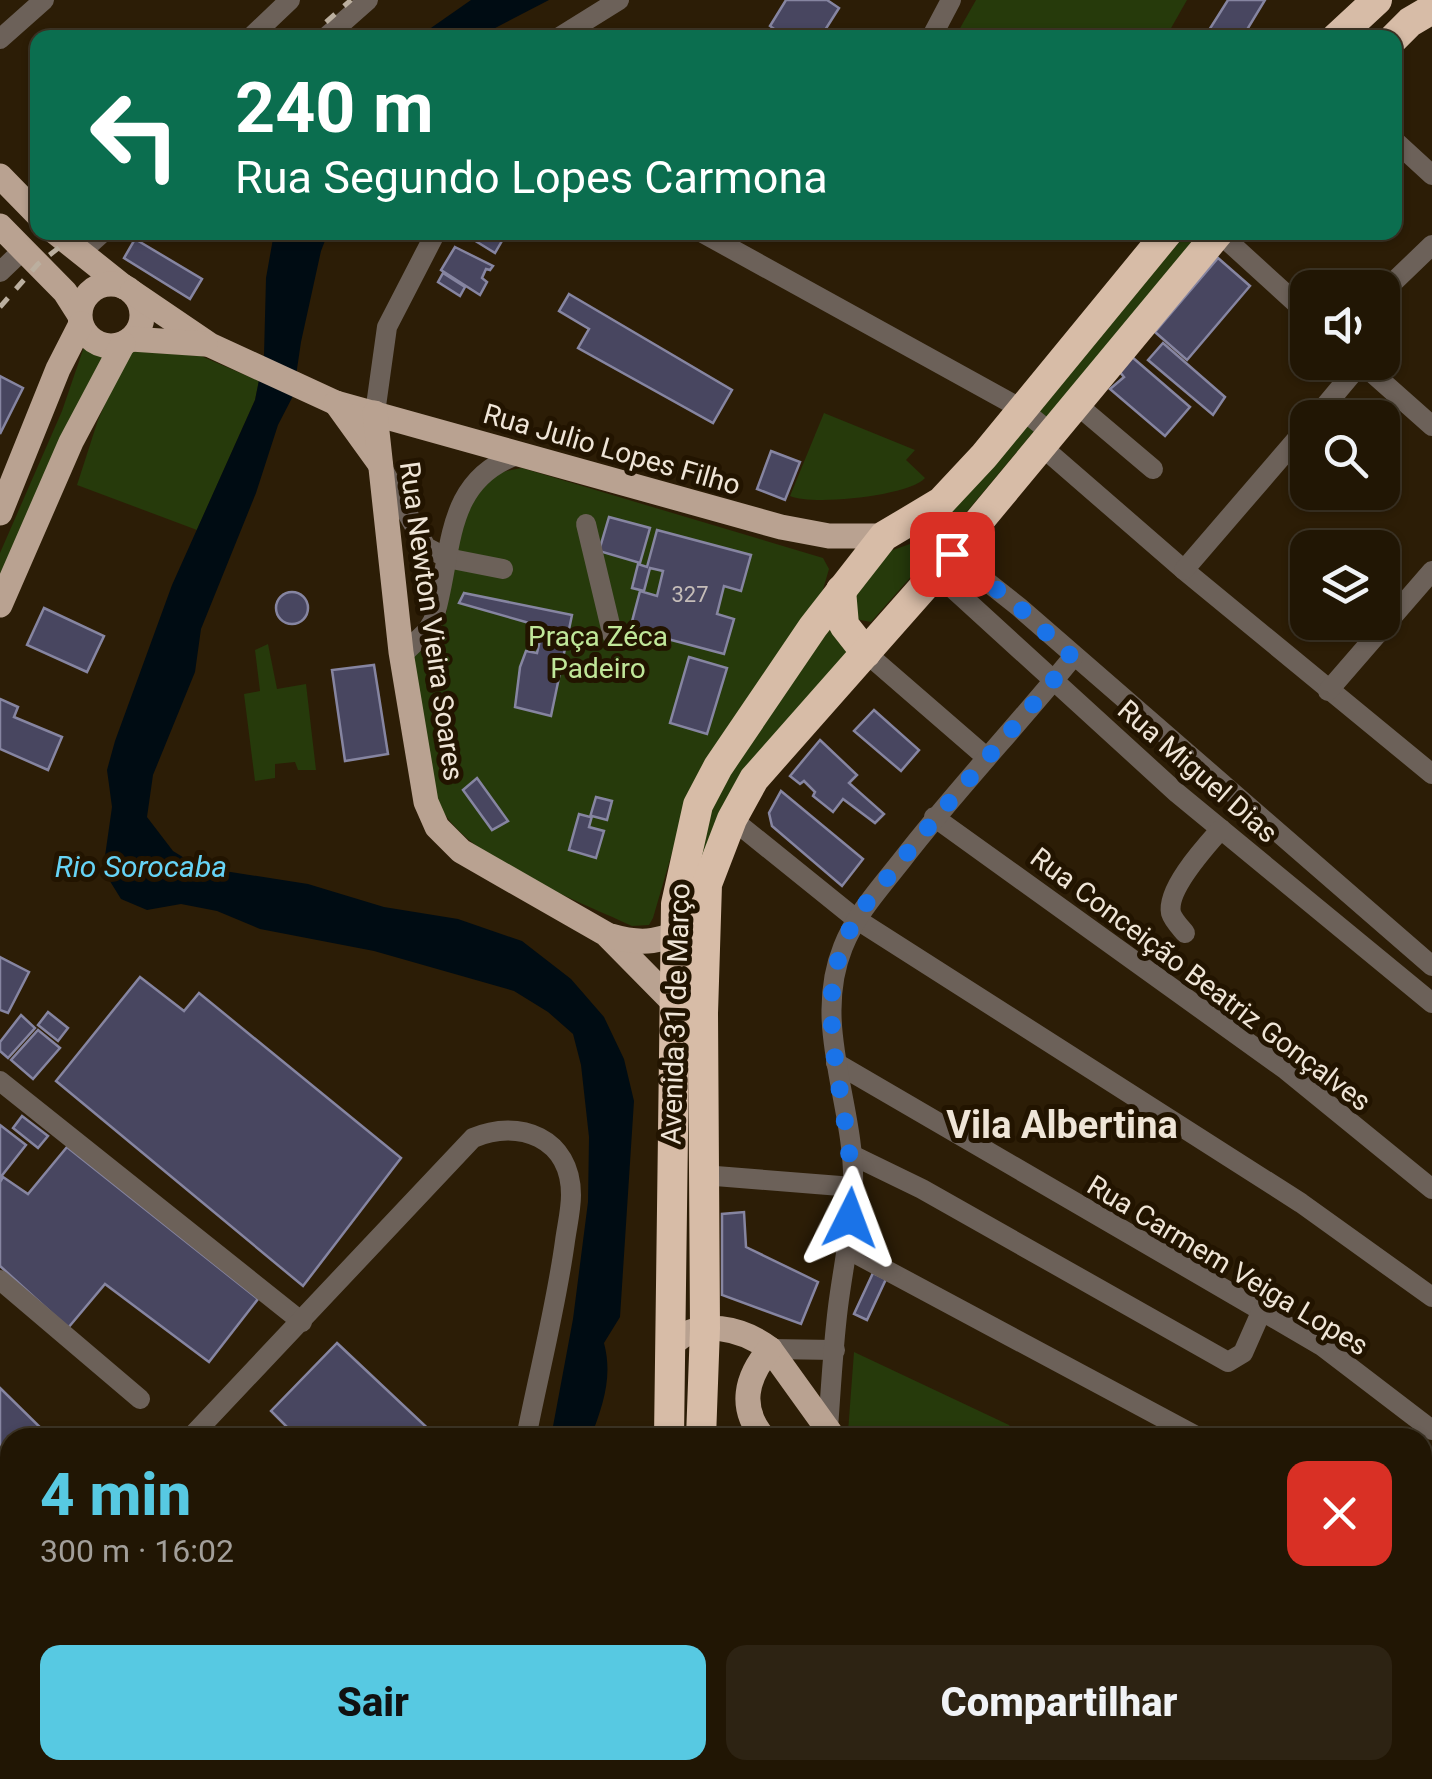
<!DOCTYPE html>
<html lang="pt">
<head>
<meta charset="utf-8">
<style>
  :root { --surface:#211604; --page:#2d2313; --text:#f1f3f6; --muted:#a29f9a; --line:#3e3526; --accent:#57c9e2 }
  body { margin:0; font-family:Roboto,sans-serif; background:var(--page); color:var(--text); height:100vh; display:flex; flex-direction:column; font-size:38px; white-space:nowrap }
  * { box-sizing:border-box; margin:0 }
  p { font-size:32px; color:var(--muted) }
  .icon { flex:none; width:55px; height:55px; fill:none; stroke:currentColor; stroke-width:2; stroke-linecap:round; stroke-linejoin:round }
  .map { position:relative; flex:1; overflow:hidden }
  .sheet { position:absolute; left:0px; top:1428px; width:1432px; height:352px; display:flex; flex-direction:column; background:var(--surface); border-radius:30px 30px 0 0; box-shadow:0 2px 8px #0004,0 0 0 2px var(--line) }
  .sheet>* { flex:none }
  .banner { position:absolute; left:30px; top:30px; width:1372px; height:210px; border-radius:20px; box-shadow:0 2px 8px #0004,0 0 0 2px var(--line); background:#0b6e4f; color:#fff; overflow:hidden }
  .tools { position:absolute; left:1290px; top:270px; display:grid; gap:20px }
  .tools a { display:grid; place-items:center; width:110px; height:110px; border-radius:20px; background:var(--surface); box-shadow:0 2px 8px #0004,0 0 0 2px var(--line); font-size:50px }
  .pin { position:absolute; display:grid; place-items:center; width:85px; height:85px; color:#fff; margin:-42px; border-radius:20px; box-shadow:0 5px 15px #0006 }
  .me { position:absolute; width:110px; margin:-55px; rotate:3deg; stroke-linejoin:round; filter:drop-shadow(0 0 8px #0008) }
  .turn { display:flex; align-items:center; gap:35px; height:210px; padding:0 40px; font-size:45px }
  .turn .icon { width:130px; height:130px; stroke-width:2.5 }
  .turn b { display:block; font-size:70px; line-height:85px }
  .round { display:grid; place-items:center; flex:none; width:105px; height:105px; border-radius:20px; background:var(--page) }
  .summary { display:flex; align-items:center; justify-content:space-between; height:170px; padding:0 40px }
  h1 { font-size:60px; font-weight:800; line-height:75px; color:var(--accent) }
  .primary-button { display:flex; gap:20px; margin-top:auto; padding:20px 40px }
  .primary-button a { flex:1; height:115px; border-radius:20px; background:var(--accent); color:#111; font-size:40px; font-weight:800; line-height:115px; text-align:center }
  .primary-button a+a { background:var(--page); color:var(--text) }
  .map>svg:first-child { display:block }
  .green { fill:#263a0b }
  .water { fill:#000c13 }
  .building { fill:#484660; stroke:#8685a1; stroke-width:2.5 }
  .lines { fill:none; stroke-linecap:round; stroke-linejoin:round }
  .minor { stroke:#6c6159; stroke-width:20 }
  .major { stroke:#b9a291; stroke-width:25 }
  .highway { stroke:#d7bca7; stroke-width:30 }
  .rail { stroke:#bbaf9f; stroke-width:5; stroke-dasharray:12 12; stroke-linecap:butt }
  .route { stroke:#1a73e8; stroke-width:18; stroke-dasharray:0 32.4 }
  .labels { text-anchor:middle; stroke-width:10; stroke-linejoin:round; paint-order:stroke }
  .number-label { font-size:22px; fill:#c5bdb9 }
  .street-label { font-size:28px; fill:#efe5d7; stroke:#221400 }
  .park-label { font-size:28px; fill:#c0e799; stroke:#221400 }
  .water-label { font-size:30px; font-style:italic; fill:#66d4f6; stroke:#221400 }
  .district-label { font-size:38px; font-weight:bold; fill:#efe5d7; stroke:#221400 }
</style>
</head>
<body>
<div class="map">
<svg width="1432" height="1779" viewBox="0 0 1432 1779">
  <rect width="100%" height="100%" fill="#2c1d06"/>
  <g class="green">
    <path d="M976,0h211l-21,37h-211z"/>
    <path d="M1187,233h13l-157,189 -9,-10z"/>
    <path d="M87,338l21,10 -108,232v-27l62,-142z"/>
    <path d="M128,351l73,5 58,25 -4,19 -58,130 -120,-45 21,-65z"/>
    <path d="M824,413l91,37 -9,10 19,18c-16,18 -112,28 -135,18z"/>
    <path d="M1027,421l9,8 -87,104 -24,-13z"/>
    <path d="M522,468l301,90 6,11 -10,34 -136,212 -30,103 -4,7 -17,1c-57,-27 -175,-69 -197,-130 -15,-42 -16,-101 -22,-146l18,-16 16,-23 -2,-7c6,-29 12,-99 34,-119 12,-12 28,-14 43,-17z"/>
    <path d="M910,544l21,10 -60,68 -16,-3 -1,-20 17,-27 19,-21z"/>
    <path d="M831,616l23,35 -87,101 -70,145 -10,-22 25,-79z"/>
    <path d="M268,644l9,45 29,-5 10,86h-18l-3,-8 -20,2v14l-20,3 -11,-87 16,-3 -5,-41z"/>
    <path d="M854,1352l155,73 8,12h-165l-4,-5z"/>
    <path d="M698,1770h255l5,9h-261z"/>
  </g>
  <g class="water">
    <path d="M471,0h78l-71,37h-60z"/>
    <path d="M274,233h54l-7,18 -20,91 -8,54 -15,29 -22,68 -55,136 -6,43 -42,103 -6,42 26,34 26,16 109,17 76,23 74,12 64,22 49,38 33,38 20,42 10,42 -14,216 -16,26c9,34 -1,62 -13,94h-40l22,-118 15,-117 1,-65 -8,-72 -8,-31 -25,-22 -34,-21 -140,-40 -114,-22 -43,-18 -36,-7 -34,6 -26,-11 -18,-29 9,-63 -5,-37 8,-29 57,-156 83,-185 9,-45 2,-77z"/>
  </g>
  <g class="building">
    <path d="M786,0h41l12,8 -19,30h-33l-17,-12z"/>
    <path d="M1228,0h37l-23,38h-38z"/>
    <path d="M461,232h46l-12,21z"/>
    <path d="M135,239l67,40 -12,20 -66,-41z"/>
    <path d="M455,247l38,19 -3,4 -4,-1 -4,9 5,4 -7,13 -39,-25z"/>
    <path d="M1218,258l32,28 -63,74 -32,-28z"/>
    <path d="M443,273l22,14 -5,9 -22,-14z"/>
    <path d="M569,294l163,96 -19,33 -135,-75 11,-19 -30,-18z"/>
    <path d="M1163,343l62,54 -12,18 -65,-55z"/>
    <path d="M1132,357l58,50 -25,29 -55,-47 14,-12 -5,-6z"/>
    <path d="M0,376l23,12 -23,46z"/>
    <path d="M771,451l29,11 -15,38 -28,-11z"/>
    <path d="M609,517l41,11 -10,35 -41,-12z"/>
    <path d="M657,530l94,25 -10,36 -17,-5 -7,28 17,5 -10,35 -94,-25 10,-38 17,5 6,-25 -13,-3 -6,23 -12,-3 6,-24 9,3z"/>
    <circle cx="292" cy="608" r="16"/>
    <path d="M464,593l108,22 -21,101 -36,-9 5,-40 6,-16 11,2 6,-26 -84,-24z"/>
    <path d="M44,608l60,28 -17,36 -60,-27z"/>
    <path d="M689,657l38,11 -20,66 -37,-11z"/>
    <path d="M374,665l14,89 -43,7 -13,-91z"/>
    <path d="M0,699l18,8 -4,10 48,20 -14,33 -48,-21z"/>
    <path d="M874,710l45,40 -18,21 -47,-40z"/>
    <path d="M820,740l37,35 -8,8 35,31 -9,9 -32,-24 -10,13 -20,-16 2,-4 -11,-11 -4,3 -10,-8z"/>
    <path d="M477,778l31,43 -16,9 -29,-40z"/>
    <path d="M781,791l82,68 -21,27 -70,-60 -3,-13z"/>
    <path d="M596,797l16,4 -5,19 -15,-4 -3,11 15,4 -8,27 -27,-8 10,-36 11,3z"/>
    <path d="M0,957l29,15 -21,41 -8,-3z"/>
    <path d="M140,977l44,34 15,-18 202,165 -98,128 -247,-205z"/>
    <path d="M48,1012l20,16 -10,13 -20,-16z"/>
    <path d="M21,1015l14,13 -27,30 -8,-7v-9z"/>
    <path d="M38,1030l22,18 -27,31 -22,-19z"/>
    <path d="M22,1116l26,20 -10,12 -25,-20z"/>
    <path d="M0,1125l26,20 -26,33z"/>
    <path d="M67,1147l191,152 -49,63 -104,-78 -37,44 -68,-62v-84l3,-5 25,17z"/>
    <path d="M744,1212l2,35 72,35 -17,42 -79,-29v-81z"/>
    <path d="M873,1273l13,6 -19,41 -13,-6z"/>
    <path d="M337,1343l101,95h-144l2,-2 -25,-25z"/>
    <path d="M0,1388l51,50h-41v107l-4,4 -6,-7z"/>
    <path d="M0,1578l10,10v61l-10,-10z"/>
    <path d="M10,1766v4h17l8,9h-35z"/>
    <path d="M132,1770h50l10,9h-51z"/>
  </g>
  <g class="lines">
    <g class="minor">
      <path d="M250,38l40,-38"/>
      <path d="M325,38l43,-38"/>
      <path d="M558,38l61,-38"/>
      <path d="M931,38l20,-38"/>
      <path d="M0,39l44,-39"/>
      <path d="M1395,141l37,34"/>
      <path d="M701,232l319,176 30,24"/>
      <path d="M1219,233l89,81"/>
      <path d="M80,253l23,-21"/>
      <path d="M0,272l23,-22"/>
      <path d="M1382,293l50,-48"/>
      <path d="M1360,362l72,64"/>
      <path d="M1075,403l78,66"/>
      <path d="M375,413l12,-86 49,-95"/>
      <path d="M1315,418l46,-55"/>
      <path d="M1040,445l144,125 248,204"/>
      <path d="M384,471l42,76 21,11 56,11"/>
      <path d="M586,524l27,113"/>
      <path d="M952,554l67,53 413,359"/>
      <path d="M1184,570l124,-144"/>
      <path d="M936,573l241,220 255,210"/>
      <path d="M866,653l120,104"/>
      <path d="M402,655l25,-24 6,-10c21,-65 8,-139 84,-166"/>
      <path d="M1328,691l104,-120"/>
      <path d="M934,817l352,253 146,119"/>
      <path d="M732,819l124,100 445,284 131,94"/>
      <path d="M1185,933c-4,-5 -12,-13 -14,-20 -5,-24 35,-67 50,-84"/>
      <path d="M836,1063l486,283 110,84"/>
      <path d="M0,1081l302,241"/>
      <path d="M852,1155l70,34 306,173 15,-9 19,-43"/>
      <path d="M703,1175l150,12"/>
      <path d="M847,1249l353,189"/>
      <path d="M0,1280l140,119"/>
      <path d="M770,1349l65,1"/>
      <path d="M828,1428c3,-40 5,-81 10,-121 5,-40 14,-79 15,-120 3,-80 -42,-161 -10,-240 13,-33 37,-59 59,-87 54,-70 115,-134 171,-203"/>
      <path d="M190,1438l283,-300c46,-20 98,0 98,57 0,15 -4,31 -6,46 -9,66 -26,131 -39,197"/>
      <path d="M0,1649l10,-10"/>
      <path d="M0,1674l10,10"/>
      <path d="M1422,1752l10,-3"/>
      <path d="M95,1770l9,9"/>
      <path d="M211,1770l9,9"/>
      <path d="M282,1779l10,-9"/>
      <path d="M455,1779v-9"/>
      <path d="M1305,1779l39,-9"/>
    </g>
    <g class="major">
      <path d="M0,176l38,39"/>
      <path d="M0,226l65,66 14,22"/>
      <path d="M55,232l69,55"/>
      <circle cx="111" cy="315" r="31"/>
      <path d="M132,292l78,53 126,58 445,124 48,9h55"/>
      <path d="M131,339l74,5"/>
      <path d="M336,403l44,61"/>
      <path d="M375,413l26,239 25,150 11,25 24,24 145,83 67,68"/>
      <path d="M0,513l58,-144 23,-45"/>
      <path d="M0,605l71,-163 52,-98"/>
      <path d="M611,936c30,9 54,7 79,-12"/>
      <path d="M673,1343c27,-25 69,-15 97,6l64,89"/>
      <path d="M764,1438c-26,-30 -18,-61 6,-89"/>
      <path d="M1422,1487l10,-10"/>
      <path d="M1422,1540l10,-7"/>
      <path d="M985,1770l5,9"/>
      <path d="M1034,1770l6,9"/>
      <path d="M1090,1770l1,9"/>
      <path d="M1056,1779l11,-9"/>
    </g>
    <g class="highway">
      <path d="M1336,38l41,-38"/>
      <path d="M1394,38l16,-16 22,-13"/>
      <path d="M841,590l3,35 22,28"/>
      <path d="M669,1438l7,-534 22,-99 20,-38 95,-140 71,-91 57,-34 43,-46 184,-224"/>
      <path d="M701,1438l4,-110 -2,-315 4,-129 25,-65 22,-40 182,-206 283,-341"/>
      <path d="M639,1779l1,-9"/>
      <path d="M679,1779v-9"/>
    </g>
    <g class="rail">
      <path d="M308,38l43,-38"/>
      <path d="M0,307l38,-43 41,-32"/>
    </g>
  </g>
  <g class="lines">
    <path class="route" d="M850,1218c8,-79 -23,-148 -18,-226 2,-24 11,-51 23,-72 11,-19 28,-36 42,-54 56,-72 119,-138 175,-209l-53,-50 -67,-53"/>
  </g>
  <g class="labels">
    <g class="number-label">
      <text x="690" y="602">327</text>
    </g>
    <g class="street-label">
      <text transform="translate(612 449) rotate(16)" y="10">Rua Julio Lopes Filho</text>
      <text transform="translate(432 621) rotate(82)" y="10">Rua Newton Vieira Soares</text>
      <text transform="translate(1198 771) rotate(41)" y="10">Rua Miguel Dias</text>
      <text transform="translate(1201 979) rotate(37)" y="10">Rua Conceição Beatriz Gonçalves</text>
      <text transform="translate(675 1014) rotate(-88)" y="10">Avenida 31 de Março</text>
      <text transform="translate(1228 1265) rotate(31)" y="10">Rua Carmem Veiga Lopes</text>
    </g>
    <g class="park-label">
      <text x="598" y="646">Praça Zéca<tspan x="598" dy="32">Padeiro</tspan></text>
    </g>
    <g class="water-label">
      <text x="141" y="877">Rio Sorocaba</text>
    </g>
    <g class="district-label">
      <text x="1062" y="1138">Vila Albertina</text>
    </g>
  </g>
</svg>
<div class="tools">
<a><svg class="icon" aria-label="sound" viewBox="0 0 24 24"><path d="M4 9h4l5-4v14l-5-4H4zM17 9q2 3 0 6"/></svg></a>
<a><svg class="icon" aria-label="search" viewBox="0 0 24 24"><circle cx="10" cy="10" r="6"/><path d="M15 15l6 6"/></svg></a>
<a><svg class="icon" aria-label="layers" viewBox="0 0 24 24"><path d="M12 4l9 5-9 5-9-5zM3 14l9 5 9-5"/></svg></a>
</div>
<div class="pin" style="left:952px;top:554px;background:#d93025"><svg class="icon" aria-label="arrive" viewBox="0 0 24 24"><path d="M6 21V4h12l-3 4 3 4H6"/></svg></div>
<svg class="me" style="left:850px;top:1218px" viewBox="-20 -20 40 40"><path d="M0-17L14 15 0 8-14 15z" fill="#1a73e8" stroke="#fff" stroke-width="4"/></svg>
<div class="banner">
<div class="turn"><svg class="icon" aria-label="left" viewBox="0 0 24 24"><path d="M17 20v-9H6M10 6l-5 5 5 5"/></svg><div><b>240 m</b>Rua Segundo Lopes Carmona</div></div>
</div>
<section class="sheet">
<div class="summary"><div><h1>4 min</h1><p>300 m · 16:02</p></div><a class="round" style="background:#d93025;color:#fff"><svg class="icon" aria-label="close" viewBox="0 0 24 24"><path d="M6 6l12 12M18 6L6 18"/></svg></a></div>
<div class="primary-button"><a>Sair</a><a>Compartilhar</a></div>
</section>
</div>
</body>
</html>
